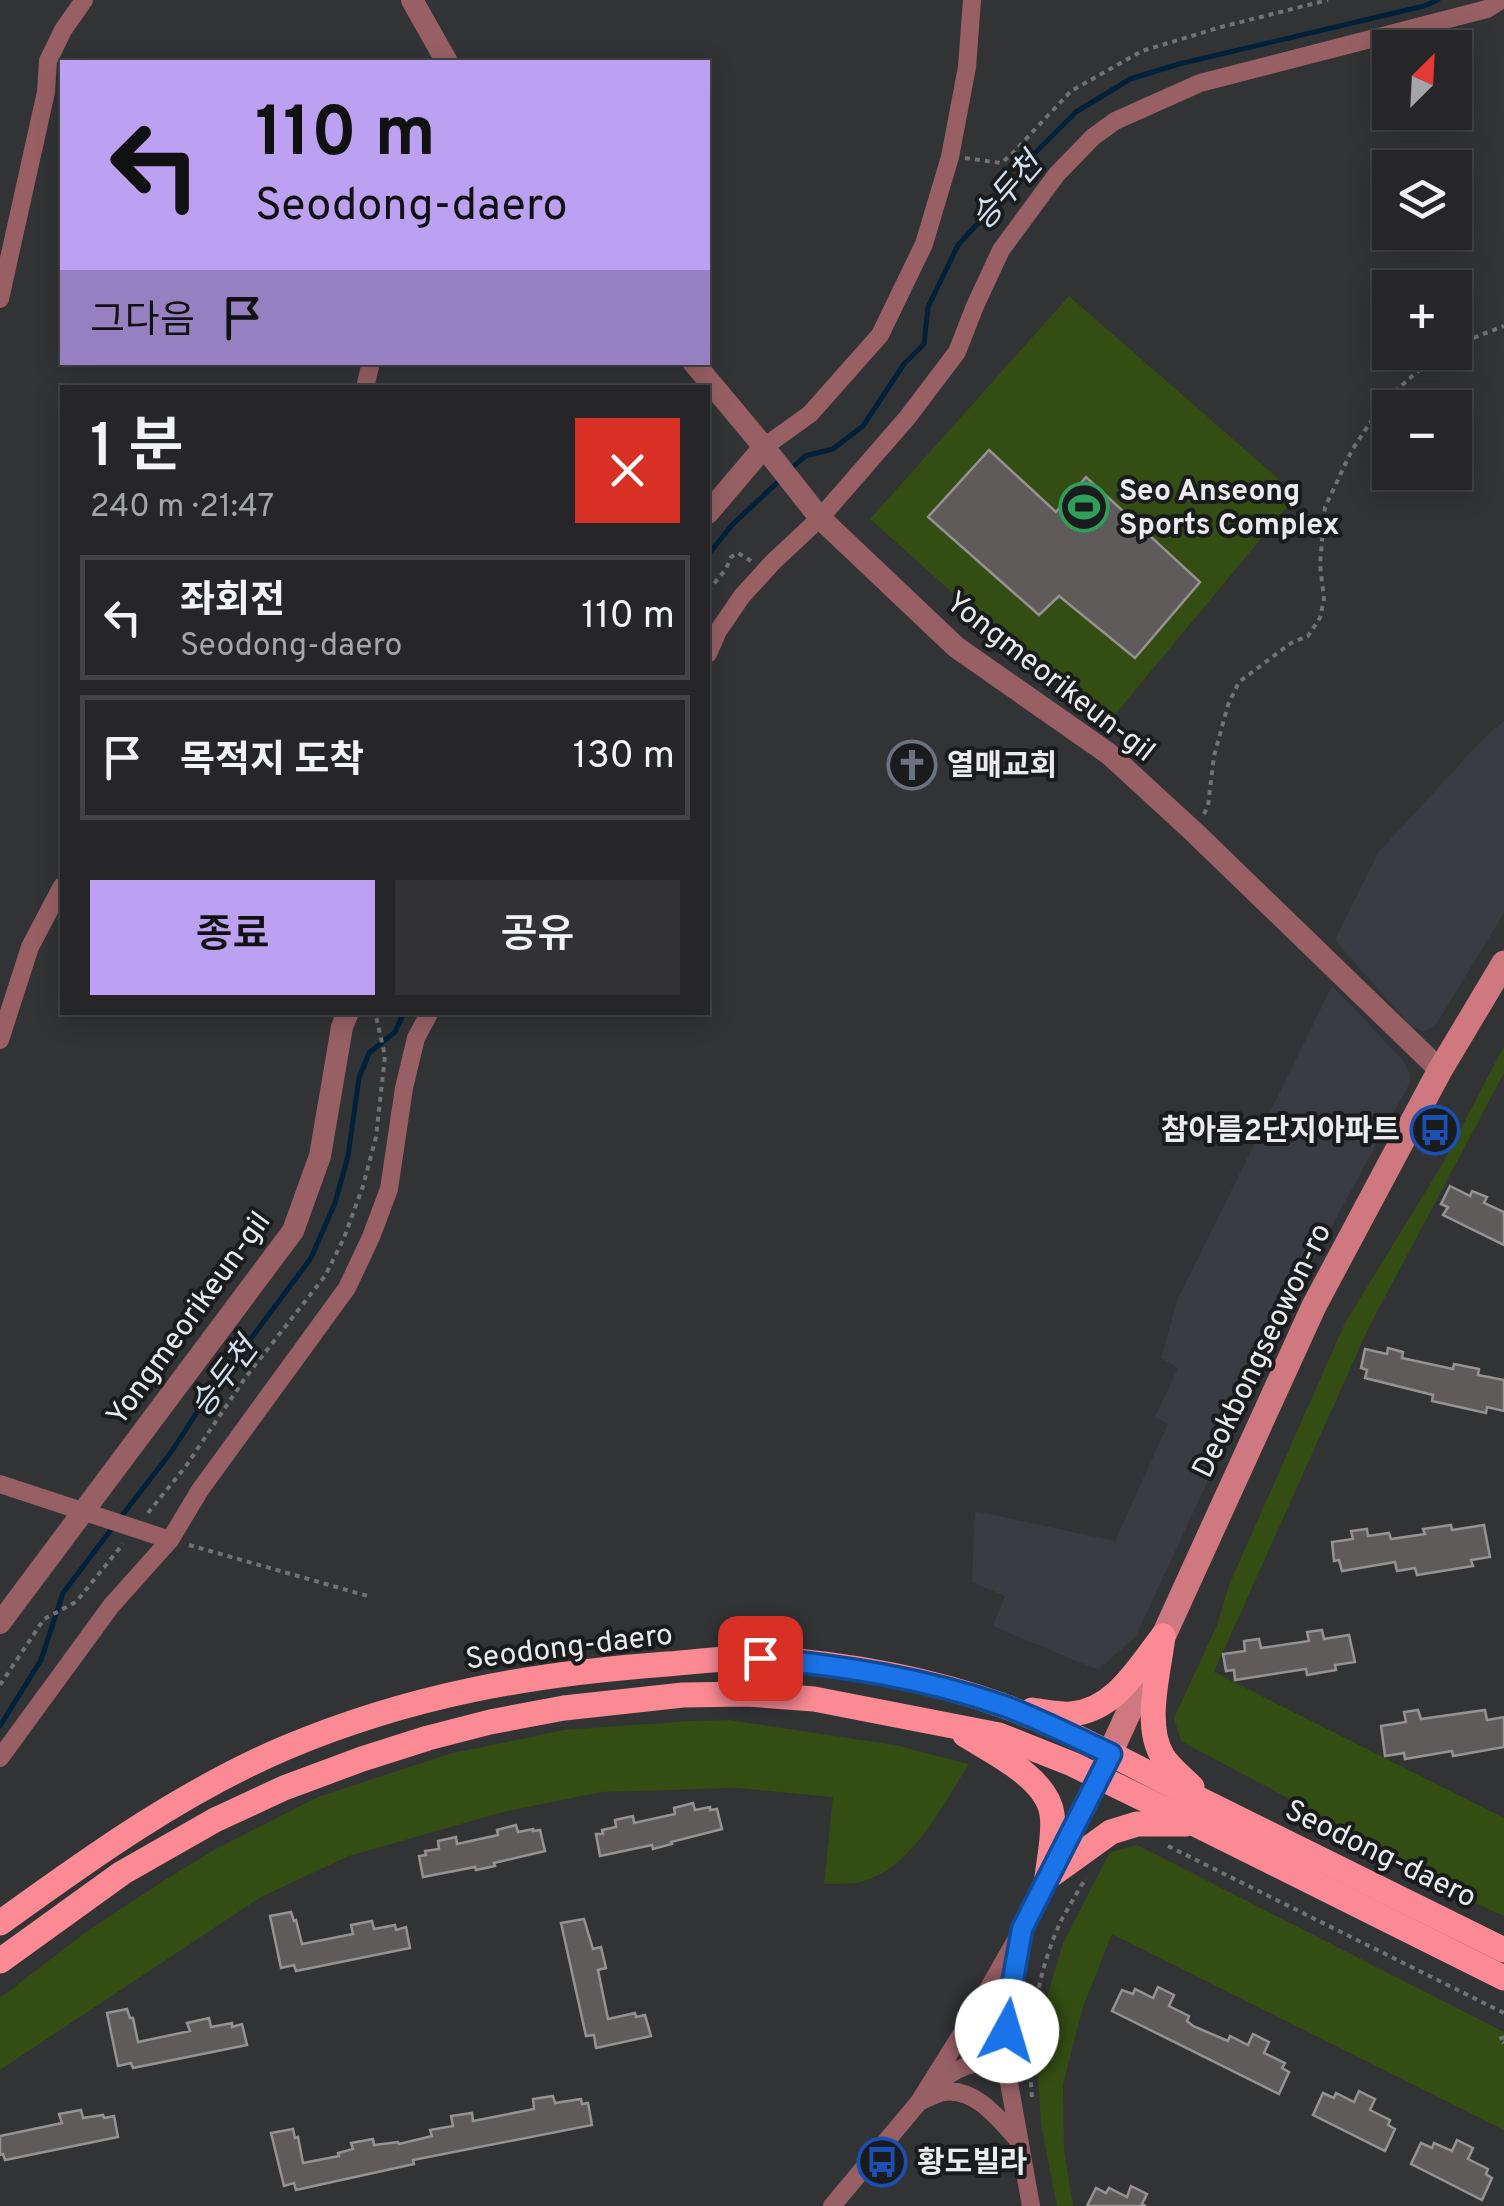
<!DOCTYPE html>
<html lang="ko">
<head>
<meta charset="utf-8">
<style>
  :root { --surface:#262628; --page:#323234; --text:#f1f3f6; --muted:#a4a5a8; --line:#424345; --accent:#bca0f2 }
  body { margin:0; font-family:Overpass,"Noto Sans KR",sans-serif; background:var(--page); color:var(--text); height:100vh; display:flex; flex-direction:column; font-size:38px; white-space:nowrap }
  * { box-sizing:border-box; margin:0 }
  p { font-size:32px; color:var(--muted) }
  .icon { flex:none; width:55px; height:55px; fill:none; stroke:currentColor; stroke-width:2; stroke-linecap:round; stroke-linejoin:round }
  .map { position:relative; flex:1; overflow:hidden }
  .sheet { position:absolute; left:60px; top:385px; width:650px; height:630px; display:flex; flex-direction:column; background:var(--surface); border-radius:0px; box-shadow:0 5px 25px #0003,0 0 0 2px var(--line) }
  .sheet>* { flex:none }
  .guide { position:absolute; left:60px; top:60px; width:650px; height:305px; border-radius:0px; box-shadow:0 5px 25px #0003,0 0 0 2px var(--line); background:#bca0f2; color:#111; overflow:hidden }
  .needle { width:65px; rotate:24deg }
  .tools { position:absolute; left:1372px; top:30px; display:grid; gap:20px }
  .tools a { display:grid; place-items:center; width:100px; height:100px; border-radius:0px; background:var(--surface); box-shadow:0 5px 25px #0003,0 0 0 2px var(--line); font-size:50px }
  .pin { position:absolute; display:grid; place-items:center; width:85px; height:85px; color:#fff; margin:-42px; border-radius:20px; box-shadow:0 5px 15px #0006 }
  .me { position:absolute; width:110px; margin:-55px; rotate:6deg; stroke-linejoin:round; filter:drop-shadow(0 0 8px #0008) }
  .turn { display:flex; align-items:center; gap:35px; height:210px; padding:0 30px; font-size:45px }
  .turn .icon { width:130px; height:130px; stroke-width:2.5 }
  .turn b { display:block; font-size:70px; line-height:85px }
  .then { display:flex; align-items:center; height:95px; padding:0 30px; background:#0003; gap:20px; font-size:38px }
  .round { display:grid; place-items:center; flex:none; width:105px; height:105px; border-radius:0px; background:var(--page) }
  .summary { display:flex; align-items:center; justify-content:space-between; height:170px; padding:0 30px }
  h1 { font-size:60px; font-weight:600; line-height:75px }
  .button { display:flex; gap:20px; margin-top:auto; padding:20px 30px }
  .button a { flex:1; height:115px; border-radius:0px; background:var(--accent); color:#111; font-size:40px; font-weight:600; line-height:115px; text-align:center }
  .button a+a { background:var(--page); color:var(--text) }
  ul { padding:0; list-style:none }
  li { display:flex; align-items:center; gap:30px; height:125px; margin:0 20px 15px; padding:0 10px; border:5px solid var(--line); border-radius:0px }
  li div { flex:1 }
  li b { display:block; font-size:38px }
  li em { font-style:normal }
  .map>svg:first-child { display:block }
  .built { fill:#3a3c43 }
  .green { fill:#334d13 }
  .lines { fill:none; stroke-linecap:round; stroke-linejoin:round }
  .stream { stroke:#01203a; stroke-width:5 }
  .building { fill:#5e5b5a; stroke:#969292; stroke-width:2.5 }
  .path { stroke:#717274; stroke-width:4; stroke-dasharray:5 5; stroke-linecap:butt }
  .minor { stroke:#986065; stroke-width:18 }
  .tertiary { stroke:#986065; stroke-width:22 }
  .secondary { stroke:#d07880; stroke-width:25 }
  .primary { stroke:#fb8a94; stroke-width:25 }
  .route-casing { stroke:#114b97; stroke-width:25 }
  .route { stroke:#1a73e8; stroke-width:18 }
  .labels { text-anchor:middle; stroke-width:8; stroke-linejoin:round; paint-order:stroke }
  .poi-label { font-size:30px; font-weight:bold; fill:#ebebed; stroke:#1a1b1c; text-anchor:start }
  .street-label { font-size:30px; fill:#ebebed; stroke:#1a1b1c }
  .water-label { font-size:32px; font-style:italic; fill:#d2e2f1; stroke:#1a1b1c }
</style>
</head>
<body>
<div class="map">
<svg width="1504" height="2206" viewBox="0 0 1504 2206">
  <rect width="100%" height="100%" fill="#323335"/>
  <g class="built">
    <path d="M1504,721v192l-69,113 -11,5 -12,-4 -77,-87 43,-87 105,-114z"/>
    <path d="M1332,986l70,73 8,15 -1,10 -118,217 -155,335 -38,34 -105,-44 12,-30 -33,-14 3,-71 140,30 53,-117 -13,-7 23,-49 -17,-10 16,-57z"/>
  </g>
  <g class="green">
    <path d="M1069,296l228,199 -193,233 -234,-209z"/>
    <path d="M1504,1046v27l-135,254 -155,345 290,146v98l-43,-19 -61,-39 -219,-117 -7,-23 43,-93 12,-40 116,-262 98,-160z"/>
    <path d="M729,1720l166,25 74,19c-26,40 -56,103 -105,117 -12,4 -28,2 -40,3l9,-87 -96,-9 -136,4 -98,20 -154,44 -88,41 -261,173v-72l86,-66 82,-54 46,-28 104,-53 131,-43 115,-24 125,-9z"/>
    <path d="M1137,1845l367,187v98l-392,-196 -29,73 -20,77 1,65 9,57h-16l-16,-81 -4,-67 5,-44 21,-71 47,-91z"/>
  </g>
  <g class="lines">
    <g class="stream">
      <path d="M792,468l13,-12 28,-7 30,-23 41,-62 20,-20 4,-37 30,-62 43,-47 30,-41 45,-45 54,-33 49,-15 245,-58 14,-6"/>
      <path d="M708,555l24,-30 49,-46"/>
      <path d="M120,1518l52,-67 33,-51 106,-142 24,-55 13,-47 11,-78 10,-25 26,-21 9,-20"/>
      <path d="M0,1726l41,-66 22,-67 50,-66"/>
    </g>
  </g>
  <g class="building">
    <path d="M989,450l67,62 30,-35 114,105 -65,76 -76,-62 -20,19 -111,-98z"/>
    <path d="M1450,1186l20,10 2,-5 15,6 -3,6 20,9v33l-61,-30 5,-8 -7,-3z"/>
    <path d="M1388,1348l15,4 -1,6 51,11 1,-5 25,5 -1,6 26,5v31l-17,-4 -1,6 -54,-12 1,-6 -68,-17 2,-8 -6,-2 4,-19 22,5z"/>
    <path d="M1451,1525l1,5 32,-5 6,32 -19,3 2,6 -56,9 -2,-7 -18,3 -2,-9 -53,9 -3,-11 -5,1 -2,-19 21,-3 -2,-8 16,-2 1,7 21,-3 2,6 34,-5 -2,-5z"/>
    <path d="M1322,1630l2,9 25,-4 6,27 -20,3 1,5 -29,5 -1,-6 -71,11 -1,-10 -8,1 -3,-17 22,-3 -1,-10 15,-2 2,9 48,-7 -2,-9z"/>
    <path d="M1418,1710l3,9 64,-9 2,10 17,-3v30l-51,9 -1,-5 -47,8 -1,-6 -19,3 -4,-30 25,-4 -2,-10z"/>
    <path d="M693,1803l2,7 15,-3v3l7,-1 5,20 -51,13 1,2 -19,5 -1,-4 -52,11 -4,-22h7l-1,-4 14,-3 -1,-7 18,-4 1,7 41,-9 -1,-6z"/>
    <path d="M516,1825l2,7 15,-3v2l7,-1 5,21 -51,12 1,3 -19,4 -1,-3 -52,10 -4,-21 7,-1 -1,-4 14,-2 -1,-8 18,-4 1,7 41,-9 -1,-5z"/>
    <path d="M291,1912l3,9 2,-1 6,24 51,-10 -2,-9 21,-4 2,8 21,-4 1,5 10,-3 4,21 -114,23 -2,-6 -13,3 -11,-52z"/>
    <path d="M584,1919l9,30 8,-2 5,21 -8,2 10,49 27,-6 1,4 9,-2 6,21 -55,12 -2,-13 -8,1 -25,-113z"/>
    <path d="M1158,1987l16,8 -5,11 20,10 -2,5 6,5 35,15 2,-5 18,9 5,-11 16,8 -5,11 21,10 -3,5 7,4 -10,22 -167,-83 10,-21 11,4 2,-5 18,9z"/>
    <path d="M127,2009l3,9h3l5,24 52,-11 -3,-8 22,-5 2,9 21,-4v4l10,-3 5,21 -114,23 -2,-5 -13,3 -11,-53z"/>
    <path d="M1359,2091l16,8 -5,11 20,10 -2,5 7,4 -10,22 -72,-36 10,-22 11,5 2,-5 18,9z"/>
    <path d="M553,2096l2,7 26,-4 1,5 6,-1 4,22 -179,35 1,4 -118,26 -2,-7 -10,3 -13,-53 22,-4 2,9 3,-1 5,26 36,-7 -1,-3 15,-4 -2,-6 22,-4 1,6 24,-3 1,2 33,-8 -2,-6 23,-4 -2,-10 21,-3 1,8 61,-12 -1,-10z"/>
    <path d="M81,2110l2,8 20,-3 1,3 10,-2 4,21 -113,23 -2,-6 -3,1v-19l62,-13 -3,-9z"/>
    <path d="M1457,2140l16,8 -5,11 20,10 -2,5 6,4 -10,22 -71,-36 10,-21 11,5 2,-5 18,8z"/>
    <path d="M1131,2186l16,8 -5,10 4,2h-59l9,-18 10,5 3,-5 18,9z"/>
  </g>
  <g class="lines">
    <g class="path">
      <path d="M965,158l36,5 9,-7 61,-65 71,-40 79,-24 107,-27"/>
      <path d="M1455,345l49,-19"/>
      <path d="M708,591l18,-22 5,-12 7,-4 13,8"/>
      <path d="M1204,814l4,-8 6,-50 14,-51 11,-23 52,-39 17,-7 12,-18 4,-19 -4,-35 5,-57 27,-57 34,-51 54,-47"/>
      <path d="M148,1513l38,-47 59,-88 80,-102 19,-38 19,-52 13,-49 9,-81 -9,-40 2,-4"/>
      <path d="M189,1545l179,51"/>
      <path d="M0,1685l44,-66 32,-17 47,-58"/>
      <path d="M1168,1846l336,167"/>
      <path d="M1504,2037l-5,2 5,4"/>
      <path d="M1032,2097c-6,-56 5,-127 30,-178 8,-14 16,-28 24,-41"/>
    </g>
    <g class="minor">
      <path d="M0,299l46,-207 2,-31 15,-31 21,-30"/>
      <path d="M365,388l6,-26"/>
      <path d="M764,447l46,-33 70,-79 44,-91 26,-87 17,-90 5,-67"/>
      <path d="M708,654l10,-23 24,-35 31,-34 47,-44 87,-100 50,-66 18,-46 26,-56 56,-76 36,-37 22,-16 85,-38 287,-74 14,-9"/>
      <path d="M0,1040l30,-93 32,-61"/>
      <path d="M0,1484l170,56"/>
      <path d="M0,1758l111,-152 59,-66 30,-50 147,-202 24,-51 18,-48 15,-101 12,-50 14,-26"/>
      <path d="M933,2088c24,-23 40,-26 72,-28"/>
      <path d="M919,2102c7,-3 16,-8 24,-10 32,-5 56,27 75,48"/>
      <path d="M832,2206l87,-104 55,-88 42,-74"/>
      <path d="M1031,2206l-26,-146 4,-57 13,-74 77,-151"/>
    </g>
    <g class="tertiary">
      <path d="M412,0l35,62"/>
      <path d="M693,362l71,85 56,71 136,129 153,107 85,78 246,238"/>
      <path d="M708,513l56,-66"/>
      <path d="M0,1623l293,-392 27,-75 22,-129 6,-15"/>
    </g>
    <path class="secondary" d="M1101,1773l213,-467 126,-236 64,-107"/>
    <g class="primary">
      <path d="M1163,1636c-4,35 -20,90 0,121 7,11 20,21 29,30"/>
      <path d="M1032,1710c12,2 26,5 39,4 44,-4 67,-46 92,-78"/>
      <path d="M965,1735c29,18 82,43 87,79 3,20 -3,44 -5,64"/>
      <path d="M1047,1878l64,-46 26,-8h49"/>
      <path d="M0,1923c90,-65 182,-131 285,-175 126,-53 246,-74 382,-84 32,-2 66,-8 98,-6 81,6 162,20 239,48 70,26 140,66 207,99 97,49 195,97 293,145"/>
      <path d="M0,1961l122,-88 93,-53 69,-32 78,-29 66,-21 62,-16 74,-14 119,-13 64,-1 67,5 185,36 73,29 123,60 309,154"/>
    </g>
  </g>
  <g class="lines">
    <g class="route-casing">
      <path id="route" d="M760,1658c83,8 164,20 244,48 36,13 72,32 107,48l-89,175 -13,73 -2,29"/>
    </g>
    <use href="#route" class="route"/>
  </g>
  <defs>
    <g id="stadium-ring" transform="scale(2.5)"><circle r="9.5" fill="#1a1b1c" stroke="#2e9e5b" stroke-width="1.5"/><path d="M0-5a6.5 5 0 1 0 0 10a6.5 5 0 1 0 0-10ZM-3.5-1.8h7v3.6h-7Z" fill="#2e9e5b"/></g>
    <g id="church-ring" transform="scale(2.5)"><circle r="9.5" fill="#1a1b1c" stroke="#6b7280" stroke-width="1.5"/><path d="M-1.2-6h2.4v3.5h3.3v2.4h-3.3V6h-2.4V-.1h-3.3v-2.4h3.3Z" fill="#6b7280"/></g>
    <g id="bus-ring" transform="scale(2.5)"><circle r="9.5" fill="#1a1b1c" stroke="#1a4fb4" stroke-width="1.5"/><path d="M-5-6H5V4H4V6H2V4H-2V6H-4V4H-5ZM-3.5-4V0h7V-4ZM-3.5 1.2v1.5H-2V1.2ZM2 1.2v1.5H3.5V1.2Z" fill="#1a4fb4"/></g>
  </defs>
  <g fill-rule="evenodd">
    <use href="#stadium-ring" x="1084" y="507"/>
    <use href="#church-ring" x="912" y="765"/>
    <use href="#bus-ring" x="1435" y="1130"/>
    <use href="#bus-ring" x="882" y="2162"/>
  </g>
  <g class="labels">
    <g class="poi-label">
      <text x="1119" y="500">Seo Anseong<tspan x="1119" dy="34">Sports Complex</tspan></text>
      <text x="947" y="775">열매교회</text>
      <text x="1400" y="1140" text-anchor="end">참아름2단지아파트</text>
      <text x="917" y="2172">황도빌라</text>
    </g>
    <g class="street-label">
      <text transform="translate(1051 676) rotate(38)" y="10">Yongmeorikeun-gil</text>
      <text transform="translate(188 1318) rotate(-54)" y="10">Yongmeorikeun-gil</text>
      <text transform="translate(1261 1350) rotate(-64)" y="10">Deokbongseowon-ro</text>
      <text transform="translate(569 1646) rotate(-7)" y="10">Seodong-daero</text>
      <text transform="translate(1381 1853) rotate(26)" y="10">Seodong-daero</text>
    </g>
    <g class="water-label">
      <text transform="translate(1006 191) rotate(-49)" y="11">승두천</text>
      <text transform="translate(223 1377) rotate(-53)" y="11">승두천</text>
    </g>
  </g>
</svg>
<div class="tools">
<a><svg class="needle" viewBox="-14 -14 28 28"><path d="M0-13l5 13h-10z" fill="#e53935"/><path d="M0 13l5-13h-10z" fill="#a4a5a8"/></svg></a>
<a><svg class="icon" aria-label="layers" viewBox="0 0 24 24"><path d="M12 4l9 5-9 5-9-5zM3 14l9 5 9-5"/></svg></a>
<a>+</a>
<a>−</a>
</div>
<div class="pin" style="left:760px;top:1658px;background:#d93025"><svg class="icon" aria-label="arrive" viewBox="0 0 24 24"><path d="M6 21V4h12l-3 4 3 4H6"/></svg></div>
<svg class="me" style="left:1007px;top:2031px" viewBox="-20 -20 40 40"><circle r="19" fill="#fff"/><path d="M0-13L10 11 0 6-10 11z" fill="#1a73e8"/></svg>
<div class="guide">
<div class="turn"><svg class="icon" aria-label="left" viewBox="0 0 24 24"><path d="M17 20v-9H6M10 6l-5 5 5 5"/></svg><div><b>110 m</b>Seodong-daero</div></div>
<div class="then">그다음<svg class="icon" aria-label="arrive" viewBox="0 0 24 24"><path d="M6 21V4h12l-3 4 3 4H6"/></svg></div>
</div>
<section class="sheet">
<div class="summary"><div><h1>1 분</h1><p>240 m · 21:47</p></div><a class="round" style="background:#d93025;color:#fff"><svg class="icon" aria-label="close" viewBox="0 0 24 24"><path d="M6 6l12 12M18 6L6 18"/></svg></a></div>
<ul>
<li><svg class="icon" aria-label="left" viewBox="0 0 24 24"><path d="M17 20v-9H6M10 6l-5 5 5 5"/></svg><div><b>좌회전</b><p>Seodong-daero</p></div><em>110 m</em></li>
<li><svg class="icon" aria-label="arrive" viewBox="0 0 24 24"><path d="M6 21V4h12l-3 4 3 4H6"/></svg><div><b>목적지 도착</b></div><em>130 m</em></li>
</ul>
<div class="button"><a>종료</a><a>공유</a></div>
</section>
</div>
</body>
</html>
